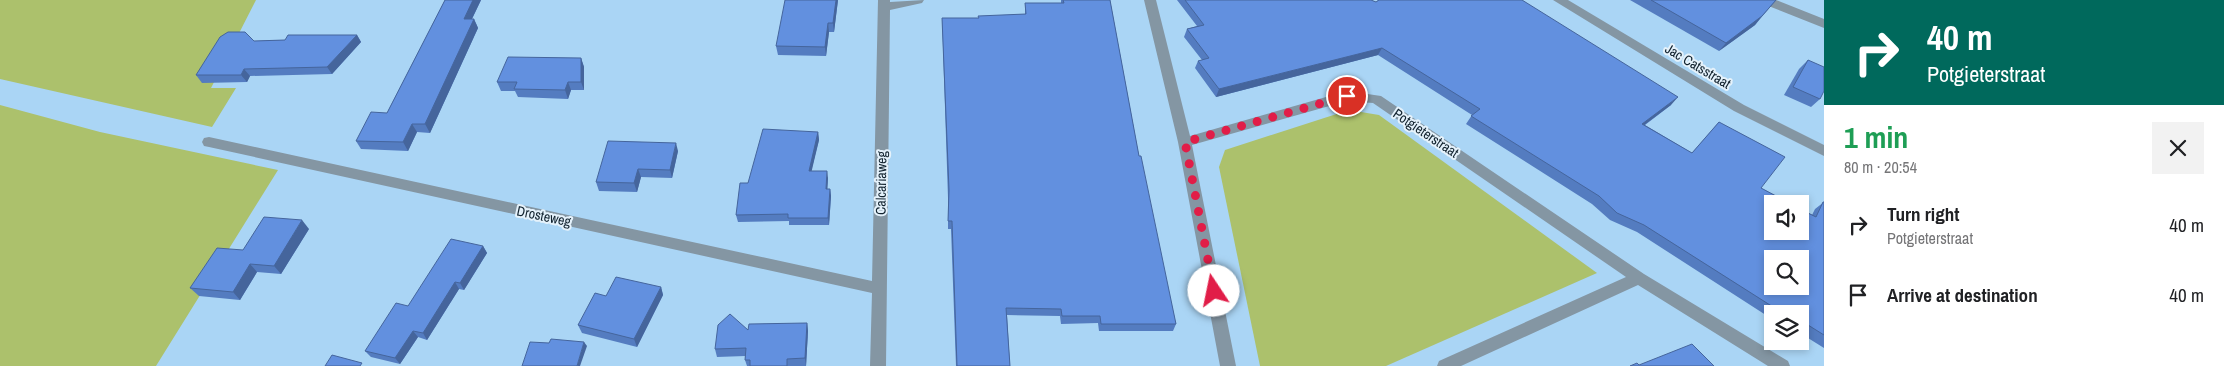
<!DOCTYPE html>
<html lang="en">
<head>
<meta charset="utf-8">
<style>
  :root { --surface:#fff; --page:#f2f2f2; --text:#202124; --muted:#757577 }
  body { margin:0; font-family:"Archivo Narrow",sans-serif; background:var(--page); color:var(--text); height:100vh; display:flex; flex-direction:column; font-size:19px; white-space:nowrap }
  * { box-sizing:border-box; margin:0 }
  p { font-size:16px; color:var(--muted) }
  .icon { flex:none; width:28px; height:28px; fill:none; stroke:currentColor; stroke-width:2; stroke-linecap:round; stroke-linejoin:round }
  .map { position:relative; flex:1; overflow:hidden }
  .side { display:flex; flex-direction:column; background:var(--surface); width:400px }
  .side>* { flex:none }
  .top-card { background:#00695c; color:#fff; overflow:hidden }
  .fabs { position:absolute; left:1764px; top:195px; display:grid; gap:10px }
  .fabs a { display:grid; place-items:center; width:45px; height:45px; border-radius:0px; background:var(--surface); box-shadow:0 2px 8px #0003; font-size:25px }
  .pin { position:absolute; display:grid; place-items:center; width:42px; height:42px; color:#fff; margin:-21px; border:2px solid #fff; border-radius:50%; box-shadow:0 1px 5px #0007 }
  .me { position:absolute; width:55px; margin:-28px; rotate:349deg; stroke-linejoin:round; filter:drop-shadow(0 0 4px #0008) }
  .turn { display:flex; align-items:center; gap:18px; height:105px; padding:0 20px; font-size:22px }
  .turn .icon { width:65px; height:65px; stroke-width:2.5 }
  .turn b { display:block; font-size:35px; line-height:42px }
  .round { display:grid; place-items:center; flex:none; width:52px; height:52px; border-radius:0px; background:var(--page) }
  .summary { display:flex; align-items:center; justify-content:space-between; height:85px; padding:0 20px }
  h1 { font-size:30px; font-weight:700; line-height:38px; color:#1e9e55 }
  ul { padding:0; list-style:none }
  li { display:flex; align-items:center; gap:15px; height:70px; padding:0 20px }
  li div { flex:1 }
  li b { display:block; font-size:19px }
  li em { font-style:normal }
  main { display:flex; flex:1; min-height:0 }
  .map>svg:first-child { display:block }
  .green { fill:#acc16c }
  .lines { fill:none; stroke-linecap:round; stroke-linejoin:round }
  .service { fill:#8496a3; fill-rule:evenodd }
  .minor { fill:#8496a3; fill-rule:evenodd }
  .wall { fill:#547cc0 }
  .shaded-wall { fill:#45659c }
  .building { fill:#6290df; stroke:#45659c; fill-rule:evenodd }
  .route { stroke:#e11d48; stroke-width:9; stroke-dasharray:0 16.2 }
  .labels { text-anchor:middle; stroke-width:4; stroke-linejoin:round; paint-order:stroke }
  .street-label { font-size:14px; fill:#11222e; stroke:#e5f2fb }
</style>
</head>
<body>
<main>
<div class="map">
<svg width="1824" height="366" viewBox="0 0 1824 366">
  <rect width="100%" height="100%" fill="#aad5f5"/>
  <g class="green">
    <path d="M0,0h256l-45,88h25l-24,39 -212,-48z"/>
    <path d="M0,105l100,27 178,38 -122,196h-156z"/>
    <path d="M1349,110l30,5 218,158 -211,93h-126l-41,-199 6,-17z"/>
  </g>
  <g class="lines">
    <path class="service" d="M1759,0h17l48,19v9l-63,-25z"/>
    <g class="minor">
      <path d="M878,0h12v2l34,-2 -2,3 -32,7 -4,356h-16l2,-73 -663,-146 -5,-1 -2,-4 2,-4 5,-1 663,144z"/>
      <path d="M1144,0h12l34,136 157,-45 34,5 263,178 144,87 2,5h-22l-130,-81 -177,81h-24l2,-5 187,-84 -253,-174 -26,-2 -155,44 44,221h-16l-42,-224z"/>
      <path d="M1553,0h15l176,105 80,40v11l-90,-45z"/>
    </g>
  </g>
  <g class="wall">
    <path d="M445,0h36l-9,19h2l4,9 -48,105 -13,-1 -9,19 -47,-2 -5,-8 31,-28z"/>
    <path d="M838,0l-4,32h-5l-3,24 -48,-1 -2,-9z"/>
    <path d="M1061,0h49l29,156 37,168 -3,7h-74l-1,-8 -37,1 -1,-8 -53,-1 3,51h-54l-5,-137h-3v-31l-6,-180h36l47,-4v-11h36z"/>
    <path d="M1177,0h194l5,2 2,-1 -1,-1h145l149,105 -26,20 47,28 27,-31 42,66 51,27 3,-6 9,-7v146l-24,-15v-19h-28v5l-135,-87 -27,-12 -18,-16 -126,-80 6,-9 -94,-60 -162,42 -21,-29 3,-7 4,-1 -18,-23 3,-8 10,-3z"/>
    <path d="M1630,0h146l-21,25 -36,26z"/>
    <path d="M357,35l4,7 -29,32 -82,2 -3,6 -45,1 -6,-8 58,-34 31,-1z"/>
    <path d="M581,58l3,9v23h-13l-3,9 -50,-2 -3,-6h-14l-4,-9z"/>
    <path d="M1808,60l12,39 -9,8 -27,-12 15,-26z"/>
    <path d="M818,132l1,8 -8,31 17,7 -1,11h3l1,7 -2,29h-40v-4l-51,1 -2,-7 12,-32z"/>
    <path d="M678,151l-6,27 -31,-1 -4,15 -38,-1 -3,-9z"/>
    <path d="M309,229l-28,45 -24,-2 -17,28 -41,-4 -9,-8z"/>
    <path d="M483,246l4,7 -23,37 -5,-1 -32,51 -9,-3 -18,27 -29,-7 -6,-6 43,-45z"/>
    <path d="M661,287l2,8 -26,52 -55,-14 -4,-8 28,-29z"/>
    <path d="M807,323l1,8 -2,35h-59l-2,-6v-4l-28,1 -2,-8 33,-19z"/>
  </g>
  <g class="shaded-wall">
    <path d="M473,0h8l-13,27 -4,-8z"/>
    <path d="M836,0h2l-4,32 -1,-9z"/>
    <path d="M1762,16l-7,9 -36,26 7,-8z"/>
    <path d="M474,19l4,9 -48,105 -5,-9z"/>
    <path d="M828,23l1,9 -3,24 -1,-9z"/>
    <path d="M357,35l4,7 -29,32 -5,-7z"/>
    <path d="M1382,48l-4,7 -162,42 3,-8z"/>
    <path d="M581,58l3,9v23l-3,-8z"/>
    <path d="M244,69l6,7 -3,6 -6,-7z"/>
    <path d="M568,82l3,8 -3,9 -3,-9z"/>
    <path d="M1678,97l-7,8 -35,26 6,-7z"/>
    <path d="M412,124l5,8 -9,19 -5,-9z"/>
    <path d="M818,132l1,8 -9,38 -1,-7z"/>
    <path d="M676,143l2,8 -6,27 -2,-8z"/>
    <path d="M638,169l3,8 -4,15 -3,-9z"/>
    <path d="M827,171l1,7 -1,19 -1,-8z"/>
    <path d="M830,189l1,7 -2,29 -1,-7z"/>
    <path d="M302,220l7,9 -28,45 -7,-8z"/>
    <path d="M483,246l4,7 -23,37 -4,-7z"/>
    <path d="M250,264l7,8 -17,28 -7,-8z"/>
    <path d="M455,282l4,7 -32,51 -4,-7z"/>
    <path d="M661,287l2,8 -26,52 -3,-8z"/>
    <path d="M807,323l1,8 -2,35 -1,-8z"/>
    <path d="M413,331l5,6 -18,27 -5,-6z"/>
    <path d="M584,342l3,4 -7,20h-3z"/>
  </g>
  <g class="building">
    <path d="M445,0h28l-9,19h10l-49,105h-13l-9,18 -47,-1 15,-29 16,1z"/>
    <path d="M785,0h51l-3,23h-5l-3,24 -49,-1z"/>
    <path d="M1063,0h47l29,156h2l35,168h-75l-1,-8h-38l-1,-7 -55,-1 4,58h-53l-5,-145h-4l1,-31 -7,-172h37l-1,-2 48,-2 -1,-11h39z"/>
    <path d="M1185,0h186l5,2 3,-2h143l156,97 -36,27 50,29 27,-31 66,35 -24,31 30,16h-19v27h28v-22l16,8 7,-15h1v133l-24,-15v-6h-10l-7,-4 -2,2 -137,-87 -27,-12 -18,-17 -128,-80 9,-7 -98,-61 -163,41 -21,-28 11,-3 -22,-29 17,-4zM1772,259h28v27h-28z"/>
    <path d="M1651,0h125l-14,16 -36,27z"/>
    <path d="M228,32h17l9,9 31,-1 3,-5h69l-30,32 -83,2 -3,6h-45l24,-38z"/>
    <path d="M508,57l73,1v24h-13l-3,8 -51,-1 3,-7h-20z"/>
    <path d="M1808,60l16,7v24l-4,8 -27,-12z"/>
    <path d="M763,129l55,3 -9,39h18l-1,18h4l-2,29h-40v-4l-52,1 4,-32h8z"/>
    <path d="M608,141l68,2 -6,27 -32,-1 -4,14 -38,-1z"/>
    <path d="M264,217l38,3 -28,46 -24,-2 -17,28 -43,-4 27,-40 26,2z"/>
    <path d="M451,239l32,7 -23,37 -5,-1 -32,51 -10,-2 -18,27 -30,-7 31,-48 12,3z"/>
    <path d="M616,277l45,10 -27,52 -56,-14 17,-32 11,3z"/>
    <path d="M730,314l18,16 1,-6 58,-1 -2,35 -18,1v7h-37v-6h-5l1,-12 -31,1 3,-24z"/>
    <path d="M551,339l33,3 -7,24h-55l8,-24 19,1z"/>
    <path d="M1692,344l22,22h-84l7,-3 2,2z"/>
    <path d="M332,355l30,8 -2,3h-35z"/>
  </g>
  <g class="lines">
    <path class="route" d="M1214,291l-29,-149 162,-46"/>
  </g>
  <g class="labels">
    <g class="street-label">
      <text transform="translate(1698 66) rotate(31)" y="5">Jac Catsstraat</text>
      <text transform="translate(1426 133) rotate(34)" y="5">Potgieterstraat</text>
      <text transform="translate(881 183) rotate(-89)" y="5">Calcariaweg</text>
      <text transform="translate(544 216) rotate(12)" y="5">Drosteweg</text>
    </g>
  </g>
</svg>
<div class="fabs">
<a><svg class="icon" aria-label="sound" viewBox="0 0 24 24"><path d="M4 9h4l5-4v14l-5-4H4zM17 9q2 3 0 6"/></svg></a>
<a><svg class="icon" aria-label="search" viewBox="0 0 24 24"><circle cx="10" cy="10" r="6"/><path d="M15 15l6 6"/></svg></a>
<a><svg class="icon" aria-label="layers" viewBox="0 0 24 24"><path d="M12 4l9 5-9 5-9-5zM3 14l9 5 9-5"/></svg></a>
</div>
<div class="pin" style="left:1347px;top:96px;background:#d93025"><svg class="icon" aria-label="arrive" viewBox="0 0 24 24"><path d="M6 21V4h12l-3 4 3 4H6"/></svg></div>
<svg class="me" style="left:1214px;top:291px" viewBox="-20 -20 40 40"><circle r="19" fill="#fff"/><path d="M0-13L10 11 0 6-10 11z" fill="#e11d48"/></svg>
</div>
<section class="side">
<div class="top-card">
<div class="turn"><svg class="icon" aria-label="right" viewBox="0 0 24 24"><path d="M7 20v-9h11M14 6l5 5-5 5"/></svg><div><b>40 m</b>Potgieterstraat</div></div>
</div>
<div class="summary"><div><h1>1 min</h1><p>80 m · 20:54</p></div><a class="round"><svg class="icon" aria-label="close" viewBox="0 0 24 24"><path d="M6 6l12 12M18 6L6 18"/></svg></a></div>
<ul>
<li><svg class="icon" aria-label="right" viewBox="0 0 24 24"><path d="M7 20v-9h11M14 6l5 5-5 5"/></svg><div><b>Turn right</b><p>Potgieterstraat</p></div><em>40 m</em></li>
<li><svg class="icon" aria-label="arrive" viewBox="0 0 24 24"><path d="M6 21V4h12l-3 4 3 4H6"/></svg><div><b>Arrive at destination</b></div><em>40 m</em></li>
</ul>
</section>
</main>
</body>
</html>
